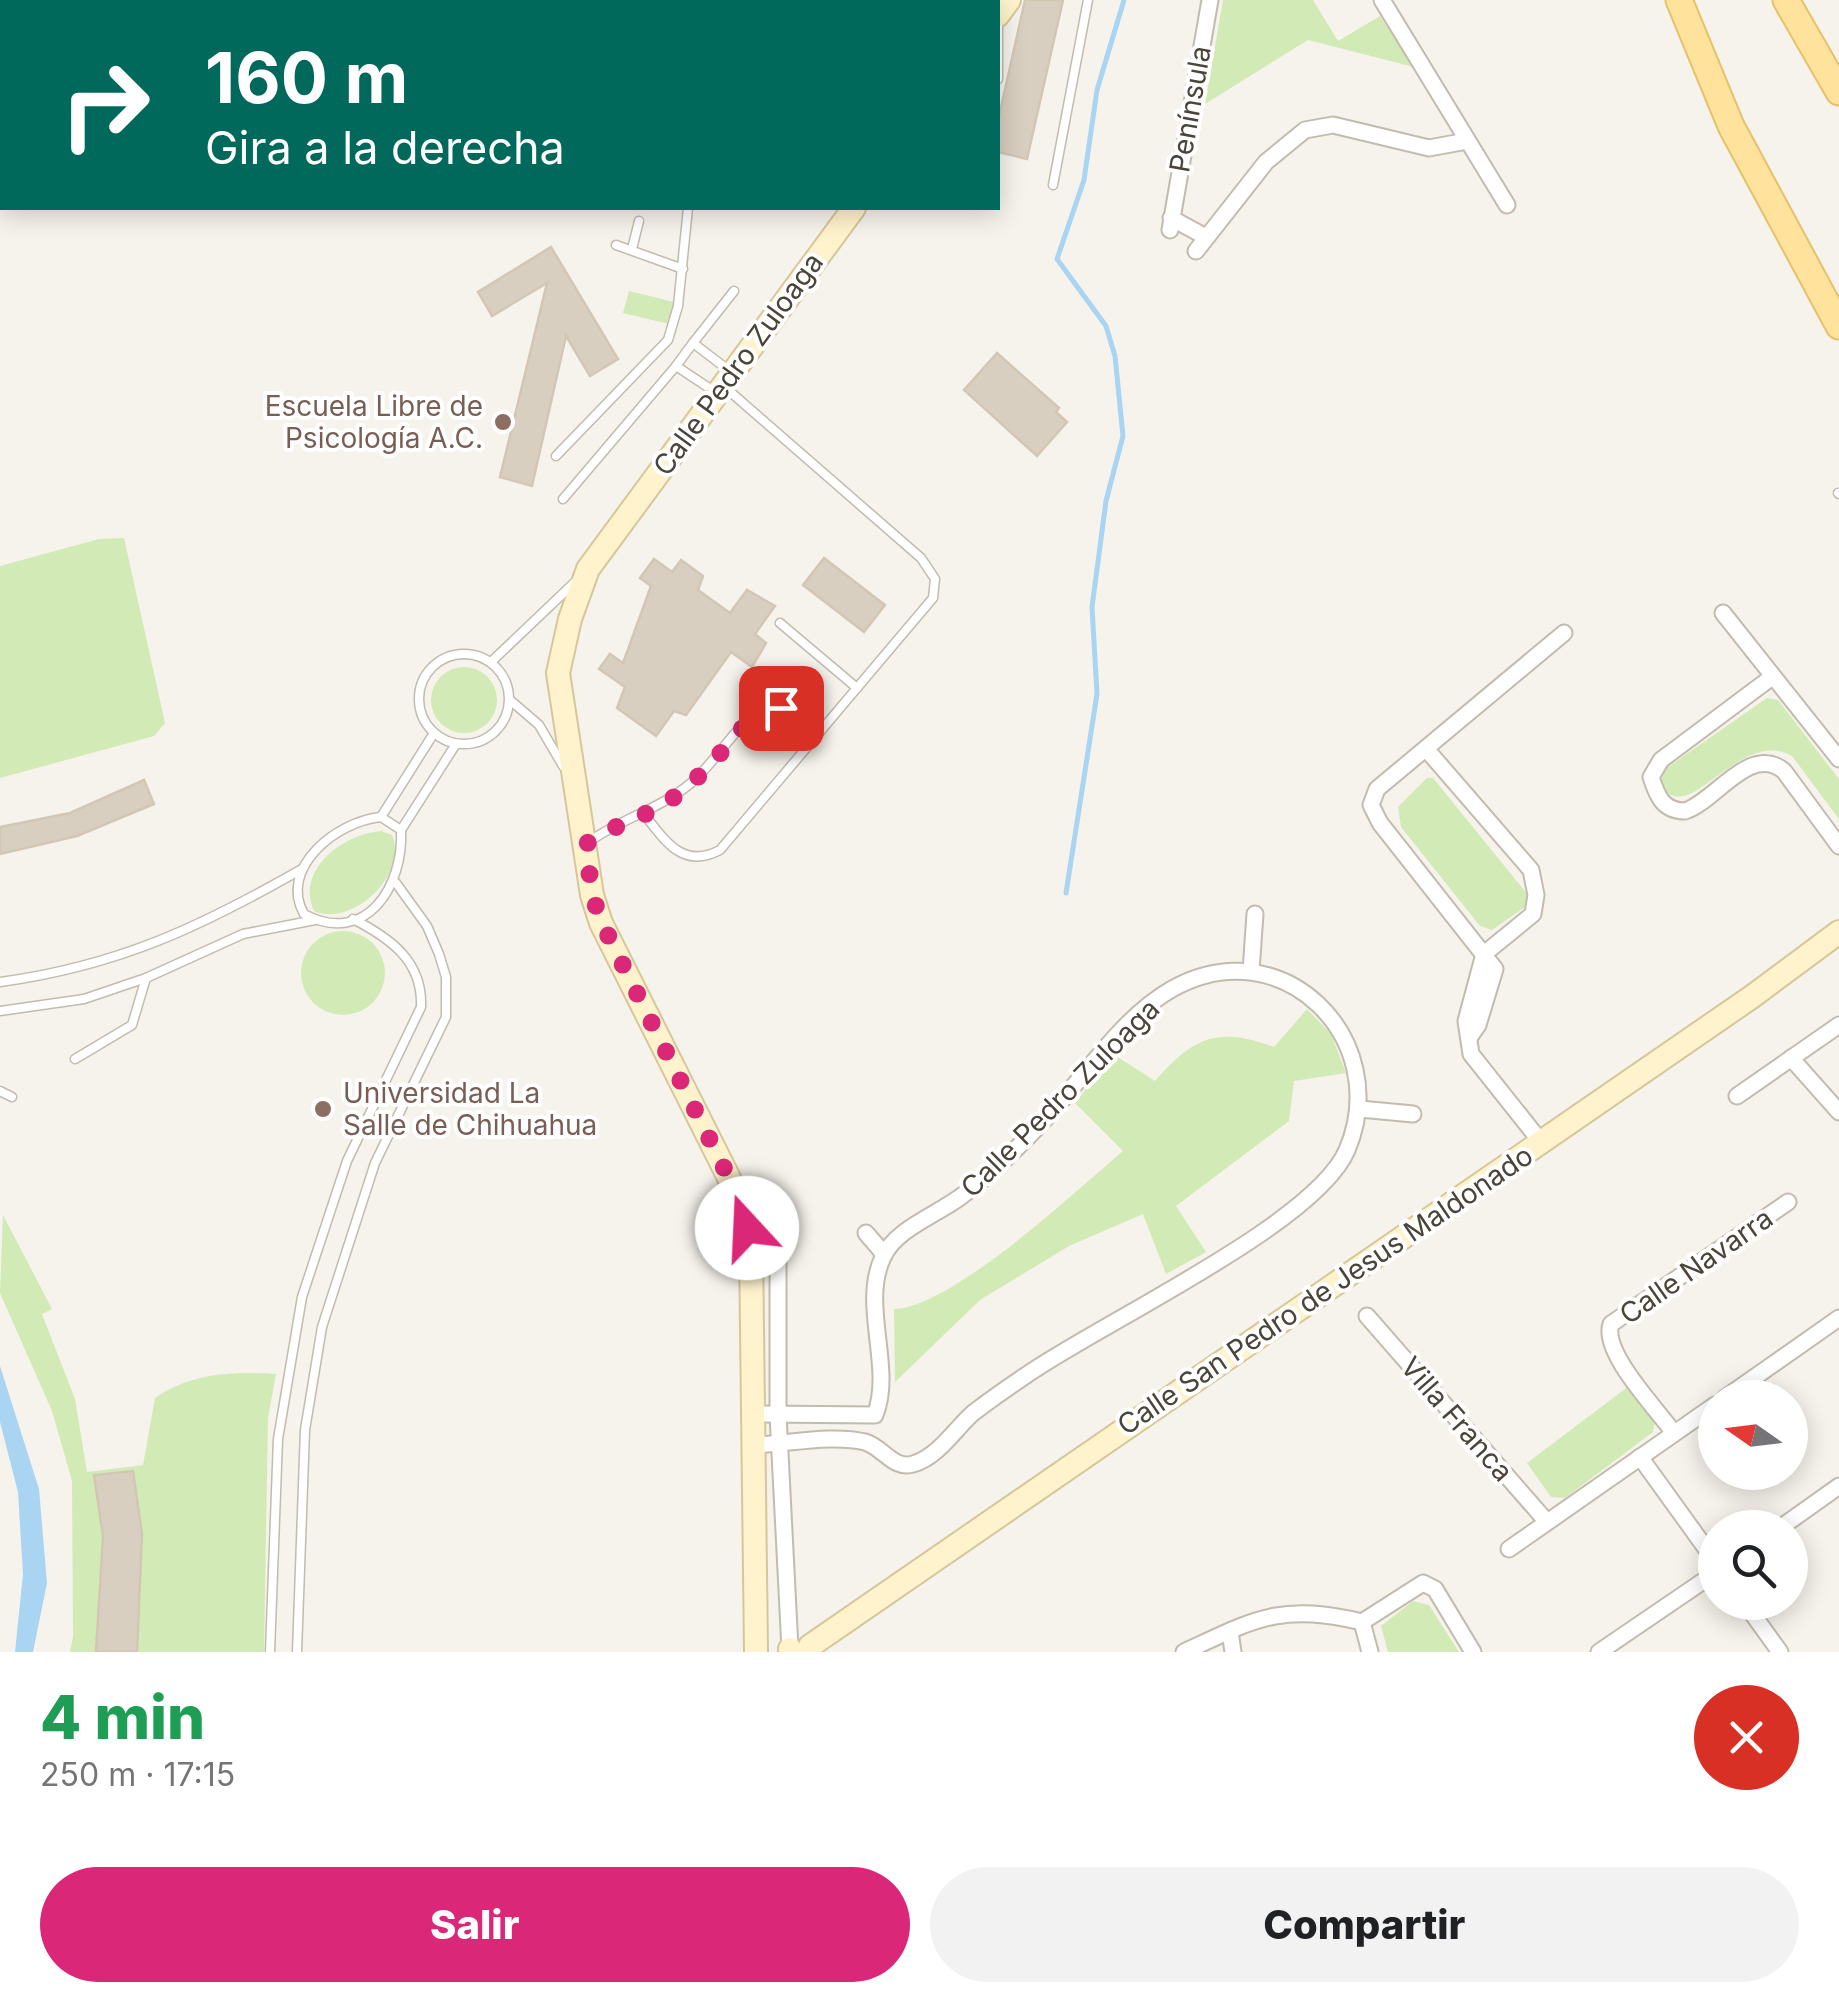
<!DOCTYPE html>
<html lang="es">
<head>
<meta charset="utf-8">
<style>
  :root { --surface:#fff; --page:#f2f2f2; --text:#202124; --muted:#757577; --accent:#db2777 }
  body { margin:0; font-family:Inter,sans-serif; background:var(--page); color:var(--text); height:100vh; display:flex; flex-direction:column; font-size:38px; white-space:nowrap }
  * { box-sizing:border-box; margin:0 }
  p { font-size:32px; color:var(--muted) }
  .icon { flex:none; width:55px; height:55px; fill:none; stroke:currentColor; stroke-width:2; stroke-linecap:round; stroke-linejoin:round }
  .map { position:relative; height:1652px; overflow:hidden }
  .drawer { display:flex; flex-direction:column; background:var(--surface); flex:1 }
  .drawer>* { flex:none }
  .top-card { position:absolute; left:0px; top:0px; width:1000px; height:210px; box-shadow:0 5px 25px #0003; background:#00695c; color:#fff; overflow:hidden }
  .needle { width:65px; rotate:284deg }
  .buttons { position:absolute; left:1698px; top:1380px; display:grid; gap:20px }
  .buttons a { display:grid; place-items:center; width:110px; height:110px; border-radius:50%; background:var(--surface); box-shadow:0 5px 25px #0003; font-size:50px }
  .pin { position:absolute; display:grid; place-items:center; width:85px; height:85px; color:#fff; margin:-42px; border-radius:20px; box-shadow:0 5px 15px #0006 }
  .me { position:absolute; width:110px; margin:-55px; rotate:340deg; stroke-linejoin:round; filter:drop-shadow(0 0 8px #0008) }
  .turn { display:flex; align-items:center; gap:35px; height:210px; padding:0 40px; font-size:45px }
  .turn .icon { width:130px; height:130px; stroke-width:2.5 }
  .turn b { display:block; font-size:70px; line-height:85px }
  .round { display:grid; place-items:center; flex:none; width:105px; height:105px; border-radius:52px; background:var(--page) }
  .headline { display:flex; align-items:center; justify-content:space-between; height:170px; padding:0 40px }
  h1 { font-size:60px; font-weight:800; line-height:75px; color:#1e9e55 }
  .action { display:flex; gap:20px; margin-top:auto; padding:20px 40px }
  .action a { flex:1; height:115px; border-radius:60px; background:var(--accent); color:#fff; font-size:40px; font-weight:800; line-height:115px; text-align:center }
  .action a+a { background:var(--page); color:var(--text) }
  .map>svg:first-child { display:block }
  .green { fill:#d2eab5 }
  .water { fill:#a9d4f2 }
  .lines { fill:none; stroke-linecap:round; stroke-linejoin:round }
  .stream { stroke:#a9d4f2; stroke-width:5 }
  .building { fill:#d8cfc1; stroke:#d3c7b4; stroke-width:2.5 }
  .lane-casing { stroke:#c2bbae; stroke-width:11 }
  .street-casing { stroke:#c2bbae; stroke-width:19 }
  .secondary-casing { stroke:#d6c79b; stroke-width:26 }
  .primary-casing { stroke:#e6c16a; stroke-width:29 }
  .lane { stroke:#fff; stroke-width:8 }
  .street { stroke:#fff; stroke-width:15 }
  .secondary { stroke:#fff3cd; stroke-width:22 }
  .primary { stroke:#ffe39c; stroke-width:25 }
  .route { stroke:#db2777; stroke-width:18; stroke-dasharray:0 32.4 }
  .education-dot { fill:#8d6e63; stroke:#fff; stroke-width:4 }
  .labels { text-anchor:middle; stroke-width:8; stroke-linejoin:round; paint-order:stroke }
  .street-label { font-size:28px; fill:#4b4439; stroke:#fff }
  .education-label { font-size:28px; fill:#785e54; stroke:#fff; text-anchor:end }
</style>
</head>
<body>
<div class="map">
<svg width="1839" height="1652" viewBox="0 0 1839 1652">
  <rect width="100%" height="100%" fill="#f6f3ec"/>
  <g class="green">
    <path d="M1223,0h90l25,41 42,-25 34,51 -106,-27 -103,64z"/>
    <path d="M629,291l45,11 -5,22 -46,-11z"/>
    <path d="M124,538l41,185 -11,13 -154,42v-212l99,-27z"/>
    <circle cx="464" cy="700" r="33"/>
    <path d="M1767,698l11,2 61,79v40l-47,-63c-54,-30 -104,76 -132,28l5,-15z"/>
    <path d="M1427,778h6l95,117 -3,12 -33,23 -12,-4 -79,-99 -3,-20z"/>
    <path d="M381,831l11,4c17,39 -40,93 -78,76 -19,-41 29,-77 67,-80z"/>
    <circle cx="343" cy="973" r="42"/>
    <path d="M1307,1009l24,25 15,39 -52,8 -5,40 -113,85 30,46 -40,22 -23,-60 -74,32 -89,54 -85,82 -1,-73c57,-1 182,-118 229,-158l-48,-48 38,-49 42,27c38,-44 63,-55 119,-34z"/>
    <path d="M3,1215l49,94 -10,5 33,85 12,73 56,-7 12,-67c36,-25 78,-27 121,-24l-8,44 -4,234h-194l3,-15 -1,-156 -20,-70 -52,-118z"/>
    <path d="M1629,1386l26,35 -2,11 -88,66 -14,-1 -24,-34z"/>
    <path d="M1413,1601l16,4 30,47h-71l-7,-26z"/>
  </g>
  <path class="water" d="M0,1366l39,123 8,94 -14,69h-18l8,-78 -5,-82 -18,-70z"/>
  <g class="lines">
    <path class="stream" d="M1066,893l31,-199 -5,-87 14,-106 17,-65 -8,-80 -9,-30 -49,-67 27,-79 13,-90 27,-90"/>
  </g>
  <g class="building">
    <path d="M1025,0h38l-36,159 -29,-7v-31z"/>
    <path d="M551,247l67,112 -28,17 -24,-40 -34,150 -32,-9 47,-194 -55,33 -14,-24z"/>
    <path d="M997,353l62,55 -3,4 11,10 -30,34 -73,-66z"/>
    <path d="M824,558l61,47 -21,27 -61,-47z"/>
    <path d="M654,559l18,13 9,-12 22,16 -5,14 32,23 17,-23 28,16 -20,28 11,9 -14,24 -21,-15 -45,63 -12,-4 -18,25 -39,-28 8,-21 -26,-18 11,-15 13,9 28,-77 -11,-8z"/>
    <path d="M144,780l10,24 -77,32 -77,18v-27l70,-14z"/>
    <path d="M133,1471l9,63 -5,118h-41l7,-116 -9,-61z"/>
  </g>
  <g class="lines">
    <g class="lane-casing">
      <g id="lane">
        <path d="M998,23v56"/>
        <path d="M1053,185l35,-185"/>
        <path d="M616,245l67,24"/>
        <path d="M632,249l7,-28"/>
        <path d="M693,343l-17,23 39,26"/>
        <path d="M731,372l-38,-29 41,-52"/>
        <path d="M556,456l112,-116 10,-34 10,-98"/>
        <path d="M1838,493l1,1"/>
        <path d="M563,499l113,-133"/>
        <path d="M780,623l77,65"/>
        <circle cx="464" cy="699" r="45"/>
        <path d="M491,662l83,-79"/>
        <path d="M510,700l29,25 24,41"/>
        <path d="M643,813c22,27 39,57 77,37l213,-252 2,-19 -14,-21 -194,-169"/>
        <path d="M381,817l20,13c3,56 -35,117 -97,84 -26,-46 33,-93 77,-97z"/>
        <path d="M381,817l53,-84"/>
        <path d="M401,830l55,-86"/>
        <path d="M590,841c33,-23 70,-32 101,-58 27,-23 45,-60 76,-78l21,5 28,25"/>
        <path d="M0,982c118,-16 200,-55 302,-113"/>
        <path d="M0,1011l84,-12 62,-21 97,-44 72,-14"/>
        <path d="M75,1059l57,-34 14,-47"/>
        <path d="M0,1091l12,6"/>
        <path d="M270,1652l8,-213 24,-142 45,-136 74,-154c2,-46 -31,-69 -68,-88"/>
        <path d="M297,1652l8,-222 17,-103 53,-164 71,-146v-40l-7,-23 -12,-28 -31,-43"/>
      </g>
    </g>
    <g class="street-casing">
      <g id="street">
        <path d="M1382,0l125,205"/>
        <path d="M1171,218l35,19"/>
        <path d="M1170,230l40,-230"/>
        <path d="M1196,251l70,-89 39,-32 28,-5 96,23 38,-7"/>
        <path d="M1723,613l116,146"/>
        <path d="M1772,677l-111,83 -10,17c6,19 12,34 34,34 31,-10 65,-68 99,-40l55,75"/>
        <path d="M1427,750l104,120 5,25 -3,19 -49,40 -18,67 5,33 70,88"/>
        <path d="M1251,971l4,-57"/>
        <path d="M1469,1038l9,-13 17,-56 -115,-146 -9,-18 6,-16 187,-156"/>
        <path d="M1791,1058l48,54"/>
        <path d="M1737,1096l102,-71"/>
        <path d="M1360,1109l53,5"/>
        <path d="M866,1233l18,21"/>
        <path d="M778,1261v153l12,235"/>
        <path d="M1367,1316l180,206"/>
        <path d="M1725,1398l114,-80"/>
        <path d="M1674,1433c-17,-24 -73,-81 -63,-109l177,-122"/>
        <path d="M754,1445c34,-1 78,-11 111,-3 18,5 28,28 48,22 25,-7 42,-35 60,-51 17,-13 34,-25 52,-37 72,-51 291,-152 322,-226 47,-111 -65,-223 -175,-161 -49,28 -84,83 -122,125 -27,29 -55,57 -87,81 -24,19 -67,33 -80,62 -23,48 11,111 -8,158l-121,-1"/>
        <path d="M1640,1457l75,104"/>
        <path d="M1780,1528l59,-42"/>
        <path d="M1509,1549l206,-144"/>
        <path d="M1744,1602l36,50"/>
        <path d="M1362,1622l8,30"/>
        <path d="M1230,1631l3,21"/>
        <path d="M1184,1652c73,-34 96,-49 178,-30l61,-39 12,6 38,63"/>
        <path d="M1599,1652l116,-79"/>
      </g>
    </g>
    <g class="secondary-casing">
      <g id="secondary">
        <path d="M998,15l11,-15"/>
        <path d="M810,1646l943,-650 86,-64"/>
        <path d="M790,1649l2,3"/>
        <path d="M756,1652l-5,-405 -22,-69 -128,-255 -9,-28 -34,-222 12,-54 18,-50 266,-361"/>
      </g>
    </g>
    <g class="primary-casing">
      <g id="primary">
        <path d="M1679,0l52,126 108,200"/>
        <path d="M1786,0l53,92"/>
      </g>
    </g>
    <use href="#lane" class="lane"/>
    <use href="#street" class="street"/>
    <use href="#secondary" class="secondary"/>
    <use href="#primary" class="primary"/>
  </g>
  <g class="lines">
    <path class="route" d="M747,1228l-18,-50 -127,-255 -10,-28 -6,-51c27,-19 54,-25 78,-40 38,-24 65,-63 96,-95l7,-4 14,3"/>
  </g>
  <g class="education-dot">
    <circle cx="503" cy="422" r="10"/>
    <circle cx="323" cy="1109" r="10"/>
  </g>
  <g class="labels">
    <g class="street-label">
      <text transform="translate(1190 109) rotate(-80)" y="10">Península</text>
      <text transform="translate(738 364) rotate(-54)" y="10">Calle Pedro Zuloaga</text>
      <text transform="translate(1060 1098) rotate(-45)" y="10">Calle Pedro Zuloaga</text>
      <text transform="translate(1696 1266) rotate(-35)" y="10">Calle Navarra</text>
      <text transform="translate(1325 1290) rotate(-34)" y="10">Calle San Pedro de Jesus Maldonado</text>
      <text transform="translate(1457 1419) rotate(49)" y="10">Villa Franca</text>
    </g>
    <g class="education-label">
      <text x="483" y="416">Escuela Libre de<tspan x="483" dy="32">Psicología A.C.</tspan></text>
      <text x="343" y="1103" text-anchor="start">Universidad La<tspan x="343" dy="32">Salle de Chihuahua</tspan></text>
    </g>
  </g>
</svg>
<div class="buttons">
<a><svg class="needle" viewBox="-14 -14 28 28"><path d="M0-13l5 13h-10z" fill="#e53935"/><path d="M0 13l5-13h-10z" fill="#757577"/></svg></a>
<a><svg class="icon" aria-label="search" viewBox="0 0 24 24"><circle cx="10" cy="10" r="6"/><path d="M15 15l6 6"/></svg></a>
</div>
<div class="pin" style="left:781px;top:708px;background:#d93025"><svg class="icon" aria-label="arrive" viewBox="0 0 24 24"><path d="M6 21V4h12l-3 4 3 4H6"/></svg></div>
<svg class="me" style="left:747px;top:1228px" viewBox="-20 -20 40 40"><circle r="19" fill="#fff"/><path d="M0-13L10 11 0 6-10 11z" fill="#db2777"/></svg>
<div class="top-card">
<div class="turn"><svg class="icon" aria-label="right" viewBox="0 0 24 24"><path d="M7 20v-9h11M14 6l5 5-5 5"/></svg><div><b>160 m</b>Gira a la derecha</div></div>
</div>
</div>
<section class="drawer">
<div class="headline"><div><h1>4 min</h1><p>250 m · 17:15</p></div><a class="round" style="background:#d93025;color:#fff"><svg class="icon" aria-label="close" viewBox="0 0 24 24"><path d="M6 6l12 12M18 6L6 18"/></svg></a></div>
<div class="action"><a>Salir</a><a>Compartir</a></div>
</section>
</body>
</html>
